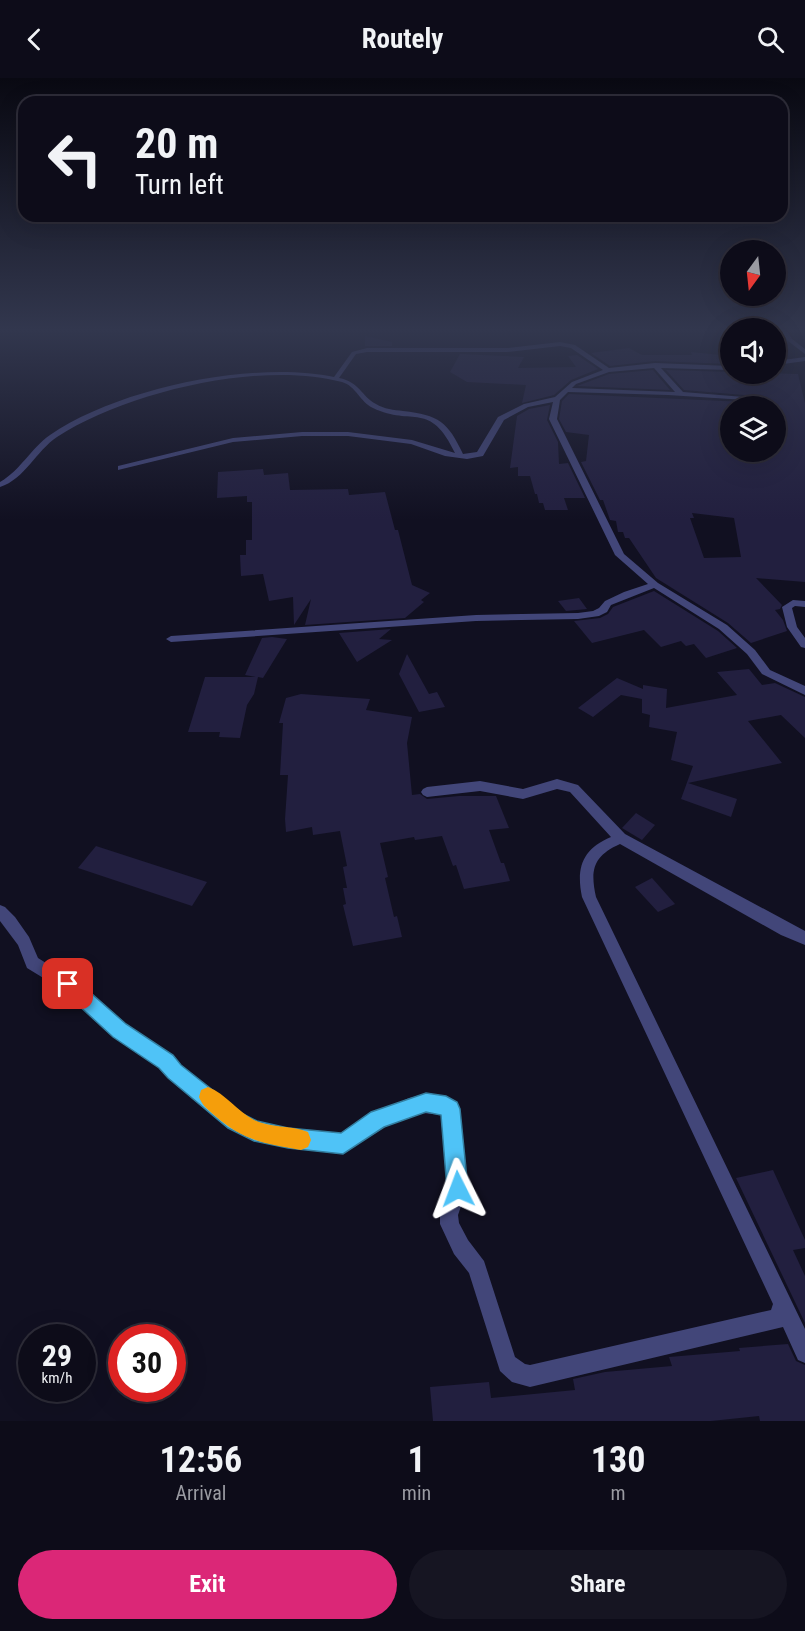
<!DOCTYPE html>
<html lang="en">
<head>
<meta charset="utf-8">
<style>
  :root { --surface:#0d0c19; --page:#161522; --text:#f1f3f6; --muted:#9a9ba2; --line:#2d2c38; --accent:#db2777 }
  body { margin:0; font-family:"Roboto Condensed",sans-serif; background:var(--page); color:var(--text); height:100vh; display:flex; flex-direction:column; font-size:22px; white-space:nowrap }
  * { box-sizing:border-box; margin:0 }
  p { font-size:20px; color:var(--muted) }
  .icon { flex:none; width:33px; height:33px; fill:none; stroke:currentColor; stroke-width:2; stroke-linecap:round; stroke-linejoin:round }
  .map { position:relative; height:1343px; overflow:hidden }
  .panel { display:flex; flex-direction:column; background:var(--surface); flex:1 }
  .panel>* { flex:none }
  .guide { position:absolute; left:18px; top:18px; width:770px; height:126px; border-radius:18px; box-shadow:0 6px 24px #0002,0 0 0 2px var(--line); background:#0d0c19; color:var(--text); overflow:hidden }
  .needle { width:39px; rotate:195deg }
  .fabs { position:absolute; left:720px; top:162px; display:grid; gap:12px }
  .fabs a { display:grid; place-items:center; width:66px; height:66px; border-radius:50%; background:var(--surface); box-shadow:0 6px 24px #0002,0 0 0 2px var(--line); font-size:30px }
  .speed { position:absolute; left:18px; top:1246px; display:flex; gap:12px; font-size:30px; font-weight:700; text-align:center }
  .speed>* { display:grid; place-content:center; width:78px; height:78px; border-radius:50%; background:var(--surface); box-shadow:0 6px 24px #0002,0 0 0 2px var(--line); line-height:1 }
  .speed small { font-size:15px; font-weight:400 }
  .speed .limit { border:9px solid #d22; background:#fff; color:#111 }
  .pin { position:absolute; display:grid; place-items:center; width:51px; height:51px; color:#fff; margin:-26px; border-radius:12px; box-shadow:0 3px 9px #0006 }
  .me { position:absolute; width:66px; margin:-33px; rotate:357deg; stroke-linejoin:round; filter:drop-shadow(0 0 4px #0008) }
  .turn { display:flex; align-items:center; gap:21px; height:126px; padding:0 18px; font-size:27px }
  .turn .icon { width:78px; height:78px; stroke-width:2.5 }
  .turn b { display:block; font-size:42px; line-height:51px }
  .eta { display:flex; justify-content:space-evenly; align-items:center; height:102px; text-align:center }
  .eta b { font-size:36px; font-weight:700; line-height:42px }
  .action { display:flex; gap:12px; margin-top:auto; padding:12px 18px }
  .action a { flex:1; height:69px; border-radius:36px; background:var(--accent); color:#fff; font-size:24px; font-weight:700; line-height:69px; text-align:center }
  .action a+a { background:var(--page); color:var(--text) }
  header { display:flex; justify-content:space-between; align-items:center; height:78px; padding:0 18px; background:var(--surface); font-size:27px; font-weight:700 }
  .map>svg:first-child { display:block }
  .building { fill:#221f3f; fill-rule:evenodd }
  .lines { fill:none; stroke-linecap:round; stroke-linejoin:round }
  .street { fill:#424679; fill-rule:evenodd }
  .route { fill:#4fc3f7; stroke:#337fa1; stroke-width:1.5 }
  .slow { fill:#f59e0b }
</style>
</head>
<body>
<header><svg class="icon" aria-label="back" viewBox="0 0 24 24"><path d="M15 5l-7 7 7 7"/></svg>Routely<svg class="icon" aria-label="search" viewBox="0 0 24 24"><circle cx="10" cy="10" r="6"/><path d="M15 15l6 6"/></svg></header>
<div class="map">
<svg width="805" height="1343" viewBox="0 0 805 1343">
  <rect width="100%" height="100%" fill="#111021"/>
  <g class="building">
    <path d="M365,258l27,6v4h-27z"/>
    <path d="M629,270l13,7h50l-1,-3 39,4v8l-75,-3 -45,5 -19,-13z"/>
    <path d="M460,276l64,3 -6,11 58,-1 -8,-11 9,-1 21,14 -27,11 -17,15 -32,8 4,-18 -59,-3 -17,-10z"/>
    <path d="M653,292l17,20 -93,-4 32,-12z"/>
    <path d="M666,292l132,4 7,29v179l-49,-4 26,27 -2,4 -5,1 8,10 4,11 -36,12 -23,-20 -72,-45 -27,-40h-4l-2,-6h-5l-2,-11 -6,-1 -7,-20h-3l-19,-38 5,-1 3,-26 -23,-3 -7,-13 3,-18 7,-7 177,8 2,-2 -4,-5 -60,-5zM743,324l33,3v47h-13v2l-33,-2v-46h13zM692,435l42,5 7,39 -37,1 -14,-40h4z"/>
    <path d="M550,327l-3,15 11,22 1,22 9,-1 17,35h-21l4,12h-23l-2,-7h-4l-2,-9h-2l-5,-18h-12v-9l-8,1 7,-52 12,-7z"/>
    <path d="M263,391l1,6 24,-2 2,17 58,-1 1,6 36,-3 10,38h3l14,55 18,8 -9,7 3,2 -19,16 -100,7 6,-26 -17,26 -1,-28 -24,4 -6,-27 -22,2 -1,-21h6v-15h6v-38h-5v-6l-30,2 1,-26z"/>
    <path d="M654,513l64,40 19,17 -31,10 -12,-14 -8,2 -5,-5 -20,6 -17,-17 -52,13 -18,-22 26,-3 8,-4 5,-7z"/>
    <path d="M579,520l8,11 -21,2 -8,-10z"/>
    <path d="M391,551l-12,10 13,1 -35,22 -18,-29z"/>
    <path d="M272,559l15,2 -24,39 -5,-1 -4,17 -7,11 -7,33 -21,-1 1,-5h-32l17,-55h51l-11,-2 17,-37z"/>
    <path d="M407,576l22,40 8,-2 8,15 -26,5 -20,-38z"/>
    <path d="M749,591l13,16 13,-2 30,14v41l-24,-23 -33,6 34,42 -94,20 49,16 -6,18 -50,-18 12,-33 -22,-6 6,-28 -28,-5 1,-12 -8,-2v-14l-21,-4 -28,22 -15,-9 39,-30 26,11v-4l24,4 -1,19 71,-13 -20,-23z"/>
    <path d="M301,616l69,5 -4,11 46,7 -5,26 5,52 8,-1 7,5 32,-3h37l13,32 -20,2 12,33h3l6,18 -46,8 -8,-24 -3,1 -11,-30 -27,4 -1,-3 -34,6 8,34 -3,1 9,39 3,-1 5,21 -49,9 -10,-41 3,-1 -3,-16h4l-4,-21 4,-1 -7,-35 -27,4 -1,-8 -26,5 -1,-13 3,-44h-8l3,-52h-4l7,-25z"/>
    <path d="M636,735l19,12 -13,15 -20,-12z"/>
    <path d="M96,768l111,36 -15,24 -114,-38z"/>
    <path d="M652,800l23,26 -17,8 -23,-25z"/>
    <path d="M773,1092l32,70v8l-12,2 12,26v47l-69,-145z"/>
    <path d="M788,1266l8,17 9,4v56h-45l-1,-5 -48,5h-278l-3,-34 59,-5 2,16 84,-8 -2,-11 32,-7 67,-6 -3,-9 71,-6 -1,-3z"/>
  </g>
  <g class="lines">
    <g class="street">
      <path d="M782,254h6l4,7 13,10v5l-17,-13z"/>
      <path d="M560,264l15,3 34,23 46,-5 75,3v4l-69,-2 22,24 61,5 2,1v2l-78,-5 -100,-3 -8,8 -3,19 67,135 34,29 69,42 28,25 15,20 35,16v9l-43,-21 -15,-20 -28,-25 -65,-41 -43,17 -4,7 -8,4 -21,3 -102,2 -305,21 -5,-3 5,-3 305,-21 102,-2 15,-2 6,-3 6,-7 19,-9 24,-8 -33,-29 -66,-136 4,-17 -25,5 -24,13 -21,36 -16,3 -22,-3 -34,-12 -63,-8h-46l-69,6 -115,28v-4l115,-28 69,-6h46l64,8 43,13c-25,-53 -42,-26 -82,-45 -13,-6 -17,-22 -31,-26 -80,-22 -216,10 -285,55 -21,14 -32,42 -57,50v-5c21,-12 31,-34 50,-47 68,-47 204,-75 284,-58l18,-25 15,-4h140zM560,268l11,2 32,22 -31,12 -17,15 -31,7 -26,13 -21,35 -14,2c-15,-32 -24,-39 -60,-43 -9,-1 -19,-2 -27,-7 -15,-8 -16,-22 -37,-26l17,-24 11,-2h140zM654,290l21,24 -103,-4 4,-4 33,-12z"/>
      <path d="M805,279v4l-29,4v-4z"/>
      <path d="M793,522l12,1v6l-10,-1 -3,2 5,19 8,11v10l-4,-1 -14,-20 -5,-20z"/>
      <path d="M557,701l21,6 47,49 180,97v14l-24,-10 -161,-91c-27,12 -30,26 -24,53l209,432v34l-7,-3 -15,-33 -253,60 -18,-5 -12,-11 -31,-98 -15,-19 -14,-30v-9l9,-26 -7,-74 -19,-2 -14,3 -22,10 -44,27 -55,-6 -40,-10 -18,-10 -61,-49 -9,-11 -46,-31 -51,-46 -36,-22 -9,-23 -18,-24v-16l5,2 10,10 14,20 9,21 35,22 53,44 46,31 9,11 61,49 14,8 32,6 53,6 33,-21 35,-16 14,-3 14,1 19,7 3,6 8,80 -9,26 1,8 9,17 16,21 31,96 10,7 5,1 241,-55 2,-6 -191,-407c-6,-29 0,-48 29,-60l-41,-45 -13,-3 -34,10 -43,-8 -53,6 -4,-2 -2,-3 2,-3 4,-2 53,-6 43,8z"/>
    </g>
  </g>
  <linearGradient id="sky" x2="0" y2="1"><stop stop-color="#090912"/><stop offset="0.57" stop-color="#32374e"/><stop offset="1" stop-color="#32374e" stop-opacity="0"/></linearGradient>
  <rect width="805" height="442" fill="url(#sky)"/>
  <path class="route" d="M68,898l7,3 51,45 47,31 8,10 62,49 14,7 31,7 53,5 30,-21 55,-19 20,3 11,6 3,7 8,80 -3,7 -7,4 -8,-4 -3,-7 -6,-74 -15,-3 -42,15 -41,27 -55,-6 -34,-7 -26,-13 -60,-50 -9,-10 -46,-31 -51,-47 -2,-6 2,-5z"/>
  <path class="slow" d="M208,1009c18,7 29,24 46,33 16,8 37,5 54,12l3,8 -3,7 -7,3c-38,-7 -57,-9 -87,-35 -7,-6 -12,-10 -15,-18l2,-7z"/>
</svg>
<div class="fabs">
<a><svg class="needle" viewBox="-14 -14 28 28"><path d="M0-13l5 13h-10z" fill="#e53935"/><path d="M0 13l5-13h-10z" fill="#9a9ba2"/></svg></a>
<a><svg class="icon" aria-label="sound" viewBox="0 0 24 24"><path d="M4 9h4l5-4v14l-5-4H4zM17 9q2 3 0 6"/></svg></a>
<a><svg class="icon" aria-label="layers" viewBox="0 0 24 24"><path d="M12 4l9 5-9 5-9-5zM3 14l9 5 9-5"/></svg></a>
</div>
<div class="speed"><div>29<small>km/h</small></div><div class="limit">30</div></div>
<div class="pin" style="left:68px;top:906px;background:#d93025"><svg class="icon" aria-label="arrive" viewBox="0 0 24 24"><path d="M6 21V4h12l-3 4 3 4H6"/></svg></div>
<svg class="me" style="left:458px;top:1111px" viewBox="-20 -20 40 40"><path d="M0-17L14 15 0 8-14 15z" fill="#4fc3f7" stroke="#fff" stroke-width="4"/></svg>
<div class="guide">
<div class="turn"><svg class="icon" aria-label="left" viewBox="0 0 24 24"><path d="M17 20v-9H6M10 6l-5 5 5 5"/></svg><div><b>20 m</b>Turn left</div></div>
</div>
</div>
<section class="panel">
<div class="eta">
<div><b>12:56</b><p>Arrival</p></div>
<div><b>1</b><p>min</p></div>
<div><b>130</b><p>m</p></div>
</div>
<div class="action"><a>Exit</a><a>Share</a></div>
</section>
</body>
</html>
